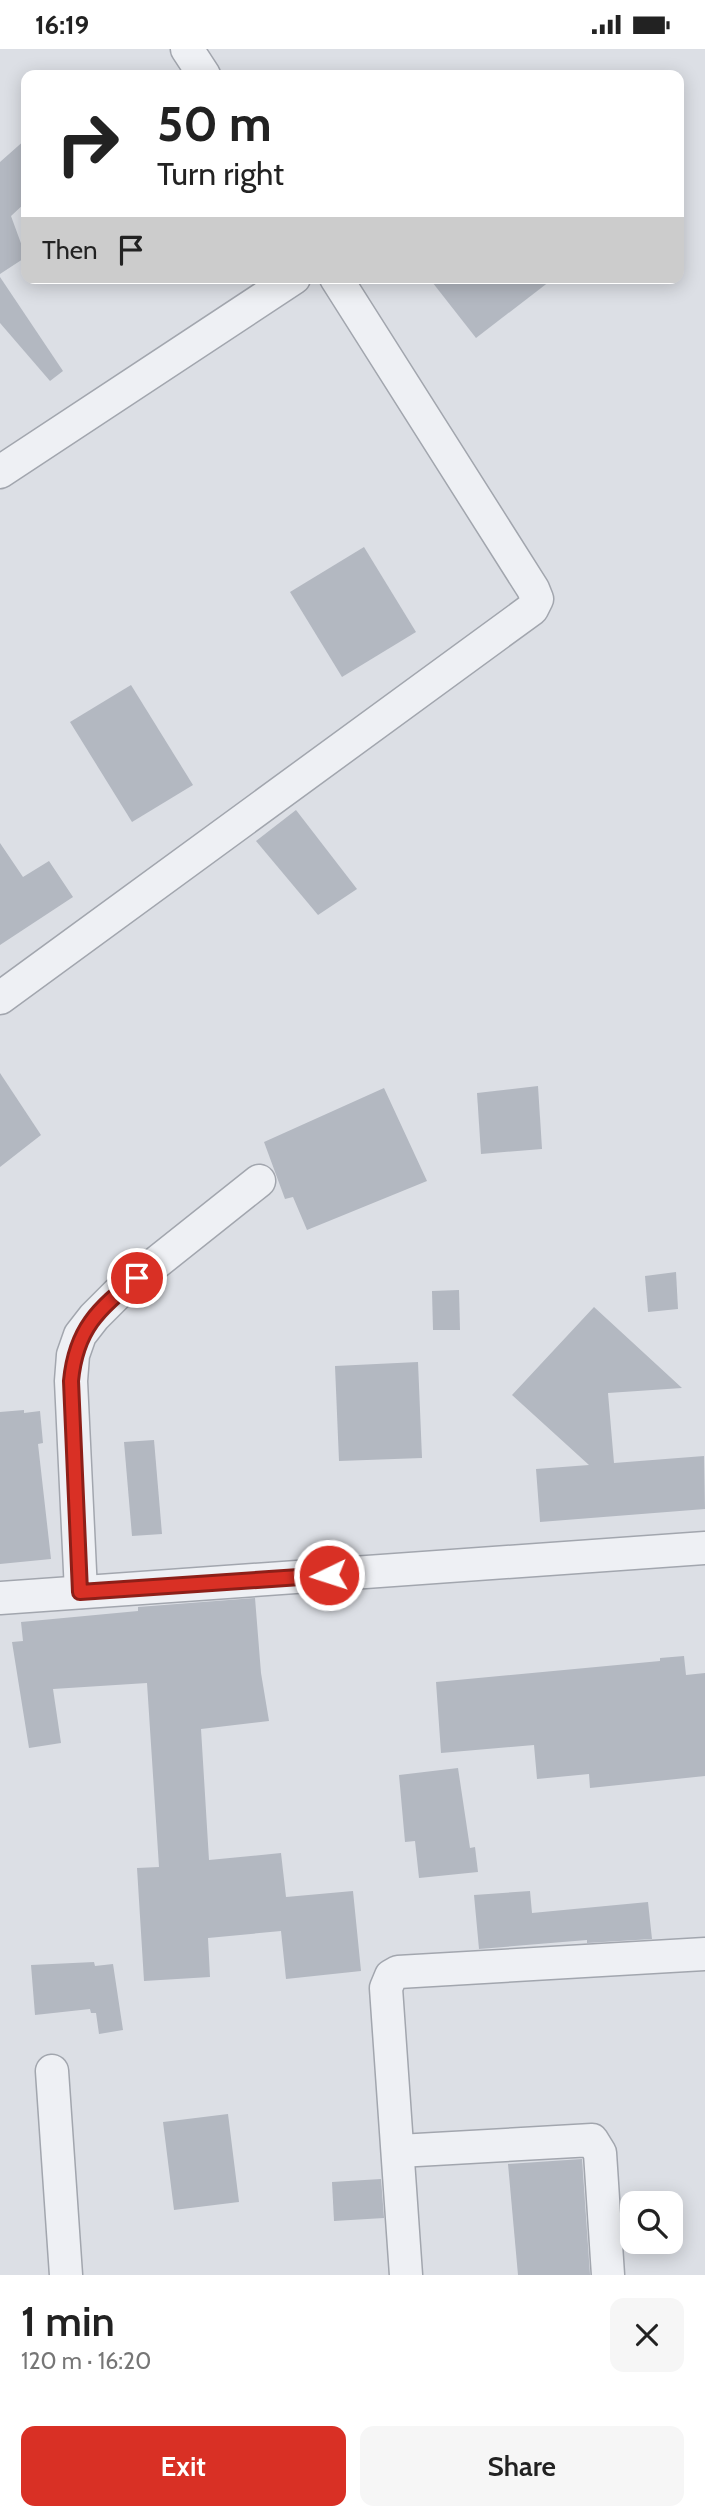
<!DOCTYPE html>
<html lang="en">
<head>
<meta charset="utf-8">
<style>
  :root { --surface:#fff; --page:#f6f6f6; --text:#222; --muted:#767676; --accent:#d93025 }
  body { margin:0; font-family:Cabin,sans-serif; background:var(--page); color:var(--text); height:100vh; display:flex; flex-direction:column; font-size:26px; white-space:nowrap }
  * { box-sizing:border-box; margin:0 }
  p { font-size:23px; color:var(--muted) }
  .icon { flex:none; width:38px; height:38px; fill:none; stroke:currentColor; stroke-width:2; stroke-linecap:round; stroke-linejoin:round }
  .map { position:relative; height:2226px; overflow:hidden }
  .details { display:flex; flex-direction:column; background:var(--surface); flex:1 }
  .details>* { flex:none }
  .top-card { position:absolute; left:21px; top:21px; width:663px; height:214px; border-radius:14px; box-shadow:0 4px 18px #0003; background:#fff; color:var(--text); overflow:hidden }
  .fabs { position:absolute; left:620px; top:2142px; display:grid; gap:14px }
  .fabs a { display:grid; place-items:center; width:63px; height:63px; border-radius:14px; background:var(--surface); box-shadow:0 4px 18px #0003; font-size:35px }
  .pin { position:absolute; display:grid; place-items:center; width:60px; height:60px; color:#fff; margin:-30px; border:4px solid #fff; border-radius:50%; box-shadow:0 2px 7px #0007 }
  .me { position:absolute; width:77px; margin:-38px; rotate:266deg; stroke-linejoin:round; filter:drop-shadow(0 0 5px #0008) }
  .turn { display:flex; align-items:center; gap:24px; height:147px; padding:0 21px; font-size:32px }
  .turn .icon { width:91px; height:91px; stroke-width:2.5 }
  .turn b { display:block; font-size:49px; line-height:60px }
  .then { display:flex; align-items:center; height:66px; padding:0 21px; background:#0003; gap:14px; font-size:26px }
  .round { display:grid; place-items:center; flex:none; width:74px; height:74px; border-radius:14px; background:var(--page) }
  .headline { display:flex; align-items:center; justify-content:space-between; height:119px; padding:0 21px }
  h1 { font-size:42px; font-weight:600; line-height:52px }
  .action { display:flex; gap:14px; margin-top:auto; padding:14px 21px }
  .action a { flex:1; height:80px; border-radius:14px; background:var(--accent); color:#fff; font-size:28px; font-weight:600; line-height:80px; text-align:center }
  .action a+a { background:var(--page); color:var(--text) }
  .status { display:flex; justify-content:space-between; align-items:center; height:49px; padding:0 35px; background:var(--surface); direction:ltr }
  .status svg { height:19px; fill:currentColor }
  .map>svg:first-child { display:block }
  .building { fill:#b3b8c1 }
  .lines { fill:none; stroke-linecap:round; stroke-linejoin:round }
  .street-casing { stroke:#a2a6ae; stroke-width:35 }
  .street { stroke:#eef0f4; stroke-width:32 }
  .route-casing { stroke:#8d1f18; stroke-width:18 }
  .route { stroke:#d93025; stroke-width:12 }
</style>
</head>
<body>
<div class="status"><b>16:19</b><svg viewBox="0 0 49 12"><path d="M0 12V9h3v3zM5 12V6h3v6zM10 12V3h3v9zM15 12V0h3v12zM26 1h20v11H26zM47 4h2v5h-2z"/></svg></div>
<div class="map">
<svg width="705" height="2226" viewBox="0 0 705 2226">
  <rect width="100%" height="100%" fill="#dcdfe5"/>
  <g class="building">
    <path d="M26,90v63l-15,14 15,41 -26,17v-112z"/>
    <path d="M0,228l63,94 -13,10 -50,-58z"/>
    <path d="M429,229h125l-78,60z"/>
    <path d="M364,498l52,85 -74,45 -52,-85z"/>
    <path d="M131,636l62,100 -61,37 -62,-100z"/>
    <path d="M296,761l61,79 -39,26 -62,-74z"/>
    <path d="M0,794l23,34 26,-16 24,36 -73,48z"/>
    <path d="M0,1024l41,62 -41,32z"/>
    <path d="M538,1037l4,63 -61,5 -4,-61z"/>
    <path d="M384,1039l43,93 -120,49 -14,-33 -8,2 -21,-57z"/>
    <path d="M676,1223l2,37 -30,3 -3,-36z"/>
    <path d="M459,1241l1,40h-27l-1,-39z"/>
    <path d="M594,1258l88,81 -74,5 6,70 90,-7 1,53 -165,13 -4,-53 53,-4 -77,-70z"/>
    <path d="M418,1313l4,96 -83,3 -4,-95z"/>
    <path d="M24,1361v3l16,-2 3,32 -5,1 13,115 -51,5v-152z"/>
    <path d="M154,1391l8,94 -30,2 -8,-94z"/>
    <path d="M255,1549l6,75 8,48 -68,8 8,131 72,-7 5,44 67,-6 8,80 -75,8 -5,-48 -73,7 2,39 -66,4 -7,-113 22,-1 -12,-184 -94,6 8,54 -32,5 -17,-106 11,-1 -2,-19 117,-11v-4z"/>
    <path d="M684,1607l2,19 19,-2v103l-115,12 -1,-14 -52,5 -3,-34 -93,8 -5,-71 224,-21v-3z"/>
    <path d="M458,1719l12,80 5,-1 3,25 -59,6 -4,-37 -10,1 -6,-67z"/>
    <path d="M530,1842l2,22 116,-11 4,37 -65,4v-3l-108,9 -5,-54z"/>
    <path d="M94,1913l1,4 18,-2 10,66 -24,4 -3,-21h-5l-1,-4 -55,6 -4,-50z"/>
    <path d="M228,2065l11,88 -65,8 -11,-88z"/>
    <path d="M582,2110l8,116h-72l-10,-111z"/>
    <path d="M381,2130l3,39 -50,3 -2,-39z"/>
  </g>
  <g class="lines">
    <g class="street-casing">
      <g id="street">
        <path d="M187,0l17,26"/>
        <path d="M0,423l294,-194"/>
        <path d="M0,949l532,-389 5,-10 -4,-10 -197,-311"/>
        <path d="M81,1543l-10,-211 2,-26 7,-20 14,-18 23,-23 142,-113"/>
        <path d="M0,1549l705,-50"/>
        <path d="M52,2022l14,204"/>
        <path d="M399,2102l193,-11 8,13 8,122"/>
        <path d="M406,2226l-20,-287 5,-12 7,-4 307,-18"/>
      </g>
    </g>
    <use href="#street" class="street"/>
  </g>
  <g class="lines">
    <g class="route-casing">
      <path id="route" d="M137,1229c-39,31 -61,51 -66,103l9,211 249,-17"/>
    </g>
    <use href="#route" class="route"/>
  </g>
</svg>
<div class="fabs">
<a><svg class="icon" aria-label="search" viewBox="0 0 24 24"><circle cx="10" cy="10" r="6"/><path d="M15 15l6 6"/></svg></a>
</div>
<div class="pin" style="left:137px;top:1229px;background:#d93025"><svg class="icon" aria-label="arrive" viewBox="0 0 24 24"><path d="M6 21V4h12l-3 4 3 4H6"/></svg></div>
<svg class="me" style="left:329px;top:1526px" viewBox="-20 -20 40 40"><circle r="17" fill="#d93025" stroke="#fff" stroke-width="3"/><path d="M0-11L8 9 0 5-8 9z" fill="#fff"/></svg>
<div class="top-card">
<div class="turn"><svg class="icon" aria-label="right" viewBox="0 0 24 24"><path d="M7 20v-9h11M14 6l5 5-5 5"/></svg><div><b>50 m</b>Turn right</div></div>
<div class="then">Then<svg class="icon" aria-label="arrive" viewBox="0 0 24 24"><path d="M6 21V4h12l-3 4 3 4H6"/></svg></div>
</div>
</div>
<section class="details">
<div class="headline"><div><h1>1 min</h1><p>120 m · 16:20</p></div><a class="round"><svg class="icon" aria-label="close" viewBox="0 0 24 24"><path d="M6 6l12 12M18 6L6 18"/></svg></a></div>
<div class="action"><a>Exit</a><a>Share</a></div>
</section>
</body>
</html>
